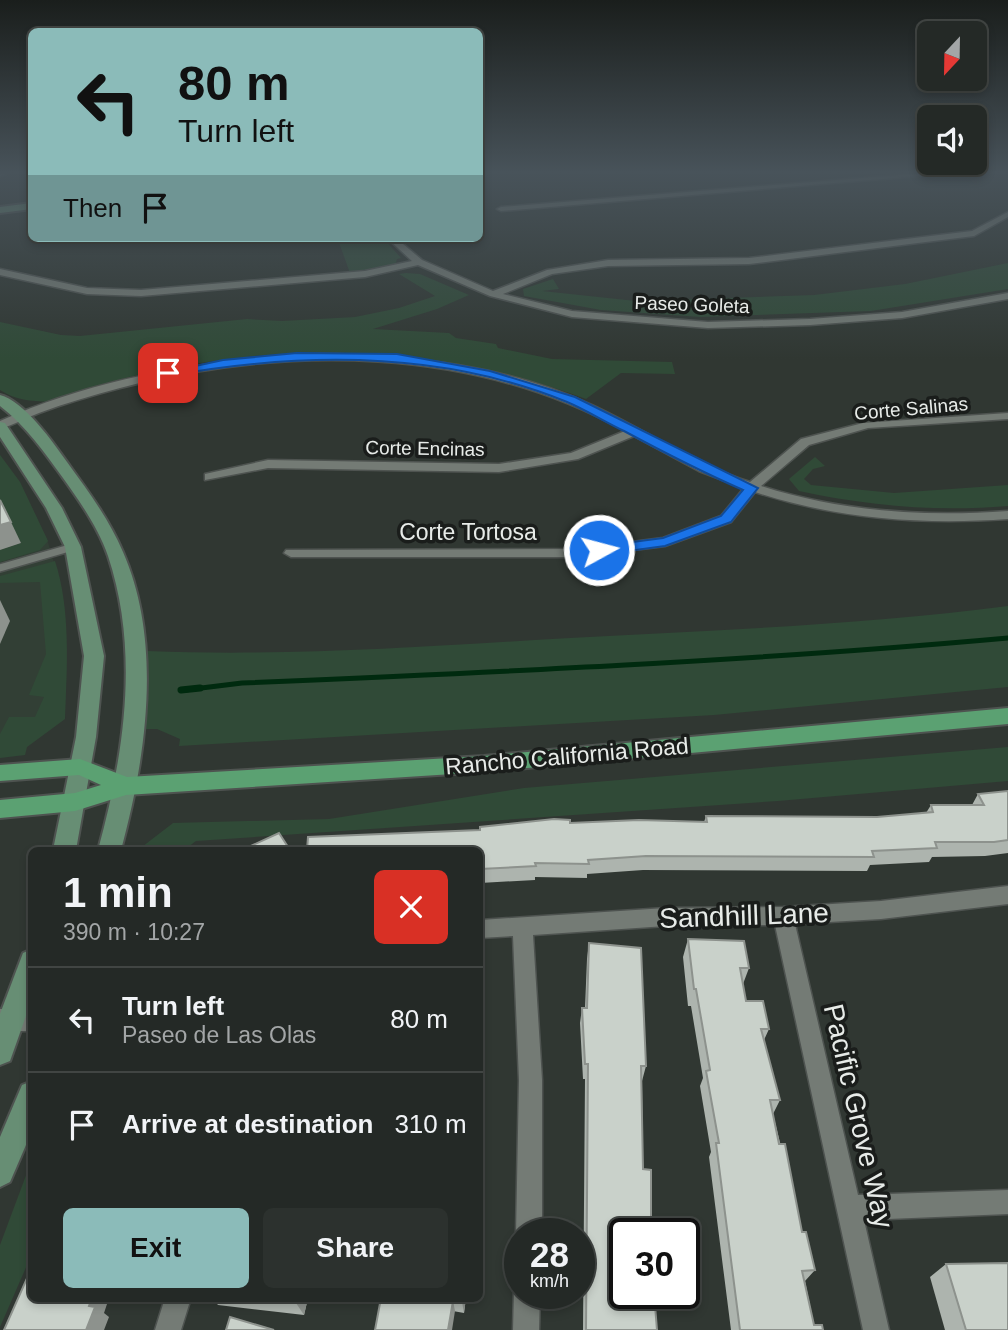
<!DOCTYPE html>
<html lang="en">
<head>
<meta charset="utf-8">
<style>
  :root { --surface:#242926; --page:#2c312e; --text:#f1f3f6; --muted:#a3a6a7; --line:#414543; --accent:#8bbbb9 }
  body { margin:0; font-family:Arial,sans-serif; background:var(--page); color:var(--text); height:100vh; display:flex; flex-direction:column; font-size:26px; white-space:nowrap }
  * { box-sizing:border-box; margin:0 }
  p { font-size:23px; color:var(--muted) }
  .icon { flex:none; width:38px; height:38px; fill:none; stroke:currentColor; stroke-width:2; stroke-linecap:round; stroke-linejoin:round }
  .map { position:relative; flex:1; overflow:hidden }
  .side { position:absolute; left:28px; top:847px; width:455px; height:455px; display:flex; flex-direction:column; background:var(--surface); border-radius:10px; box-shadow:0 4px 10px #0003,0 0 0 2px var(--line) }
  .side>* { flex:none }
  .guide { position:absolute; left:28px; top:28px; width:455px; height:214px; border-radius:10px; box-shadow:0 4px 10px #0003,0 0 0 2px var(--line); background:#8bbbb9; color:#111; overflow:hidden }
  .needle { width:46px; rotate:202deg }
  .tools { position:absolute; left:917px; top:21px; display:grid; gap:14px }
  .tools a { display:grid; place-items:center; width:70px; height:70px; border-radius:10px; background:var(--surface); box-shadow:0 4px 10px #0003,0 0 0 2px var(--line); font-size:35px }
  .speed { position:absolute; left:504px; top:1218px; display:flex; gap:14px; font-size:35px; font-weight:700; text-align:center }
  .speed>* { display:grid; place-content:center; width:91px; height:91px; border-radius:50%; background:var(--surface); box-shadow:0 4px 10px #0003,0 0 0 2px var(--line); line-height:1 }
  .speed small { font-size:18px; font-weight:400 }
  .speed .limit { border:4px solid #111; border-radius:10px; background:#fff; color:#111 }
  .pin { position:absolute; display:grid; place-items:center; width:60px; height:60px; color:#fff; margin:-30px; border-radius:14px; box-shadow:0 4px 10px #0006 }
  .me { position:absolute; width:77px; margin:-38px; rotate:83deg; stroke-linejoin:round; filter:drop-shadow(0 0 5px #0008) }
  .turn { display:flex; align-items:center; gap:24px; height:147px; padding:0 35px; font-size:32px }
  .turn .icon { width:91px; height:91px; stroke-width:2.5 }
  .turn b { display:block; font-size:49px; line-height:60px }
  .then { display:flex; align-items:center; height:66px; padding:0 35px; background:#0003; gap:14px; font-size:26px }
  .round { display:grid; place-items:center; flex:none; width:74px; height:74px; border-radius:10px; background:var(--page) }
  .overview { display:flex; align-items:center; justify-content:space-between; height:119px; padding:0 35px }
  h1 { font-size:42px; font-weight:800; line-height:52px }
  .cta { display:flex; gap:14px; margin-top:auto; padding:14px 35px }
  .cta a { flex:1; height:80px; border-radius:10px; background:var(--accent); color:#111; font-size:28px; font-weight:800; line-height:80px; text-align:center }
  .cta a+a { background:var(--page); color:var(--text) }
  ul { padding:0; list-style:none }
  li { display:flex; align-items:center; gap:21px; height:105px; padding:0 35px; border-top:2px solid var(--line) }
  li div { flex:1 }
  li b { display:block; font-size:26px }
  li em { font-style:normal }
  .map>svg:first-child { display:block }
  .built { fill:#323f35 }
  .green { fill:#304a37 }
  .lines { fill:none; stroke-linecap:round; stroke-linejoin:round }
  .stream-far1 { stroke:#002a0f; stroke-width:5 }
  .stream { stroke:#002a0f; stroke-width:7 }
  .service-casing { stroke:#4e5350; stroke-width:10 }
  .minor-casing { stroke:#4e5350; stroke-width:3 }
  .secondary-casing { stroke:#4e5350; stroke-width:4 }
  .primary-casing { stroke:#4e5350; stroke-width:4 }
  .service { stroke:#747b75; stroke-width:7 }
  .minor { fill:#747b75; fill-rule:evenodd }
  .secondary { fill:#678e74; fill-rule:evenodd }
  .primary { fill:#5ba172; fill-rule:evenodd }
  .wall { fill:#adb4ae }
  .shaded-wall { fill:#8d928d }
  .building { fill:#c9d1ca; stroke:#8d928d; stroke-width:2 }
  .route { fill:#1a73e8; stroke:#114b97; stroke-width:2 }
  .labels { text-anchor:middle; stroke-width:7; stroke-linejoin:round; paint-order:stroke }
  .far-street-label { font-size:19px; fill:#e7ebe8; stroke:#1a1d1b }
  .street-label { font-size:23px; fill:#e7ebe8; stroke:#1a1d1b }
  .near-street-label { font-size:28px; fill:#e7ebe8; stroke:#1a1d1b }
</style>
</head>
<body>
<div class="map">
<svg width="1008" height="1330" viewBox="0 0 1008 1330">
  <rect width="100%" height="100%" fill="#303732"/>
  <path class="built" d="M0,455l20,27 27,57 14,47 6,64 -2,69h-16l-27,16 -22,-1z"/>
  <g class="green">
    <path d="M352,238h31l18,20 -4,1 -2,7 -45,7 -12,-33z"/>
    <path d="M1008,263v26l-137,22 -171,6 -99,-7 -77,-14 -1,-7 30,-10 6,10 -17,2 94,10 178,-6 91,-11z"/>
    <path d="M406,273l14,1 49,21 -32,14 -64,20 76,4 7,5 40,6 2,4 54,11 120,3 3,12 -54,-1 -35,26c-132,-48 -266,-58 -404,-33 -31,5 -62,13 -93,22 -11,4 -29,15 -40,14 -18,-1 -34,-2 -49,-12v-68l61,13 19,1 167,-17 35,2 73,-4 44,-9 36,-12 -36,-22z"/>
    <path d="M0,455l20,27 28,59 -8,9 -40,12v-12l21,-7 -21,-39z"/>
    <path d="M815,457l10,9 -12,3 -9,10 7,6 83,8 114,-8v21c-72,6 -139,0 -209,-15l-10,-12z"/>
    <path d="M55,561c16,49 12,107 10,158l-38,28 -2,8 -25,3v-24l9,-17h26l9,-20 -15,-2 17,-41 -6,-72 -40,1v-7z"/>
    <path d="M1008,606v81l-294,28 -535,31 1,-7 -23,-10h-11l1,-78c140,6 283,-5 423,-13 146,-8 293,-13 438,-32z"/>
    <path d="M1008,747v34l-230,20 -582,40 -12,9h-46l35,-27 156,-4 195,-31z"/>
    <path d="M31,1162v94l-31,71v-82z"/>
  </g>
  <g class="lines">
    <path class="stream-far1" d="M185,690l57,-7c256,-11 511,-22 766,-45"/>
    <path class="stream" d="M181,690l19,-2"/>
    <g class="service-casing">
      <path id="service" d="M0,568l73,-21"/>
    </g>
    <g class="minor-casing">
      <g id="minor">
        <path d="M0,173h8l-8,3z"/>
        <path d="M923,173h31l-453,38 -4,-2 4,-2z"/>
        <path d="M1008,212v5l-34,19 -225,28 -141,2 -56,8 -49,20 69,17 136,11 102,-3 92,-7 106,-19v6l-106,19 -92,7 -102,3 -136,-11 -82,-21 -72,-31 -53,12 -224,19 -54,-2 -87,-19v-6l87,19 54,2 224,-19 47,-10 -25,-23h9l26,22 71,31 54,-21 61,-10 141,-2 223,-27z"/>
        <path d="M321,354c91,1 187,12 271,51 54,25 102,59 158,77l51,-43 62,-16 145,-10v6l-140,9 -59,17 -48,41c81,26 163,31 247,25v8c-86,6 -171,0 -253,-27l-24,30 -66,24 -87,11h-287l-7,-4 2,-3 292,-1 85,-11 58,-22 23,-28 -45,-17 -65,-35 -56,23 -79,13 -231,-4 -63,12v-6l63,-14 231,4 72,-11 54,-22c-152,-85 -339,-86 -505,-43 -27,7 -54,15 -81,25 -13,5 -26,12 -39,16v-8c100,-45 213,-62 321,-67z"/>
        <path d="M1008,886v18l-127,15 -86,5 63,271 150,-5v24l-144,6 25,110h-26l-88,-405 -109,1 -133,9 9,145v154h-22v8l-4,-8 3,-154 -6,-144 -33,2v-18l186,-12 117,-1 98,-6z"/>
        <rect x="0" y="1009" width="32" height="22"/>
        <path d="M520,1283v10h20l-1,37h-26l1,-37z"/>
        <path d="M165,1298h26l-10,32h-26z"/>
      </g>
    </g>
    <g class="secondary-casing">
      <g id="secondary">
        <path d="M480,173h7l-7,3z"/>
        <path d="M32,203v6l-32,4v-6z"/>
        <path d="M0,395c24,6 53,47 67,67 21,29 42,57 56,90 40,91 23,206 -2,298h-23c26,-95 42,-198 10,-294 -10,-29 -28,-54 -45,-78 -19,-26 -37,-52 -63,-72z"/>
        <path d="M0,422l5,1 57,85 19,39 23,109 -8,81 -20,113h-23l23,-113 8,-81 -19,-109 -19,-39 -46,-71z"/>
        <path d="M32,949v50l-22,62 -10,4v-51l23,-61z"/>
        <path d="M32,1081v50l-22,51 -10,5v-50l22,-52z"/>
      </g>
    </g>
    <g class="primary-casing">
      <path id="primary" d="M1008,708v16l-524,48 -358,23 -51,16 -75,7v-18l75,-7 26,-8 -22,-10 -79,6v-16l80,-6 47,18 357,-21z"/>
    </g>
    <use href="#service" class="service"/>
    <use href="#minor" class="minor"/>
    <use href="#secondary" class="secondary"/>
    <use href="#primary" class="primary"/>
  </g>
  <g class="wall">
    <path d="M1008,791v62l-23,3 -53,1 -3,5 -59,3 -3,6 -224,-1 -56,4v4l-52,-1v3l-55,3v-53l90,-7 134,-1 2,-6 171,1 49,-4 5,-8h41l6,-11z"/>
    <path d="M688,939l61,29 -6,16 3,17 23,28 -5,11 16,60 -7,14 29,118 13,38 -10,11 9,44 9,5h-92l-22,-173 2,-5 -11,-66 3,-8 -12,-72h-3l-5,-49z"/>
    <path d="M589,943l57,123 -4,15 1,88 8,65 6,96h-74l2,-251h-2l-3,-56 2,-15h3l2,-49z"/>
    <path d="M480,1024h1l1,17 -1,28h-1z"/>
    <path d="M946,1264l62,66h-63l-15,-53z"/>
    <path d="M212,1298h96l-4,17 -86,-10z"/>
    <path d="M381,1298h85l-2,15z"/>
  </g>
  <g class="shaded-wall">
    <path d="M11,522l10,21 -21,7v-25z"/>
    <path d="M0,600l10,21 -10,23z"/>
    <path d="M92,1298h17l-5,15 5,4 -5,13h-18l3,-24z"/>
    <path d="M297,1298h11l-4,17 -8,-12z"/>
    <path d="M463,1298h3l-2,15 -2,-11z"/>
    <path d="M453,1301l2,10 -3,19h-4z"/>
  </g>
  <g class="building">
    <path d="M0,500l11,22 -11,3z"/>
    <path d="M1008,791v49l-14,2h-59l2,6 -65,3 2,6 -228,-1 -58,4 1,4 -54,-1 1,3 -56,3v-19h-173l1,-13 172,-7v-3l74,-8 16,1v3l69,-3 68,2 -1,-6 171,1 56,-5 -2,-7h53l-6,-11z"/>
    <path d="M279,833l11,17h-48z"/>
    <path d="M688,939l56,2 5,27h-9l6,33h17l6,28h-8l19,71h-10l9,44h6l17,88h4l9,38 -13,1 12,54h8l1,5h-83l-24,-187h3l-13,-72 4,-1 -14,-81h-2z"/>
    <path d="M589,943l52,5 5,118h-5l2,103 8,1v64h-26v59h29l3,37h-71l2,-266h-3l-3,-56h5z"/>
    <rect x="480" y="1024" width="1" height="28"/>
    <path d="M1008,1263v67h-42l-20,-66z"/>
    <path d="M32,1267v31h60l-3,8 6,1 -9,23h-82z"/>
    <path d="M253,1298h44l-1,5z"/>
    <path d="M381,1298h82l-1,4 -9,-1 -5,29h-73z"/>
    <path d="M230,1317l44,13h-48z"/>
  </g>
  <linearGradient id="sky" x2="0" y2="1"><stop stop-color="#1a1e1c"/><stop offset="0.48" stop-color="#48535a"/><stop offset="1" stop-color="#48535a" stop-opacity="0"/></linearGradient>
  <rect width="1008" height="359" fill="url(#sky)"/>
  <path class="route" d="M297,353l100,1 93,17 85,26 183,91 -27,34 -66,24 -66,9 -5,-2v-6l69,-9 58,-22 22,-26c-41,-18 -80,-38 -119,-59 -19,-9 -38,-21 -57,-29 -127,-52 -267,-50 -399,-26l-5,-3 60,-13z"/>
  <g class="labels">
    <g class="far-street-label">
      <text transform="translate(692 304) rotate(2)" y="7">Paseo Goleta</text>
      <text transform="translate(911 408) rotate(-5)" y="7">Corte Salinas</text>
      <text transform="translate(425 448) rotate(1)" y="7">Corte Encinas</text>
    </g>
    <g class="street-label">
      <text x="468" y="540">Corte Tortosa</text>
      <text transform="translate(567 756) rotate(-5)" y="8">Rancho California Road</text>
    </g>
    <g class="near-street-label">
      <text transform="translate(744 915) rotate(-2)" y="10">Sandhill Lane</text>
      <text transform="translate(859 1116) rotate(77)" y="10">Pacific Grove Way</text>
    </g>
  </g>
</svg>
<div class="tools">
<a><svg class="needle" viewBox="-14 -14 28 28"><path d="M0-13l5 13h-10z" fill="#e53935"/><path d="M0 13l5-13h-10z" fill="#a3a6a7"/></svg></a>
<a><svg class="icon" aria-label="sound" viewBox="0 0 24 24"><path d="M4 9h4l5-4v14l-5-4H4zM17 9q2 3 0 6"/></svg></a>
</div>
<div class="speed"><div>28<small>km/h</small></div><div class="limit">30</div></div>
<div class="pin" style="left:168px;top:373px;background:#d93025"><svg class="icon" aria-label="arrive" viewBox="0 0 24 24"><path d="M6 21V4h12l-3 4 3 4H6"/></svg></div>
<svg class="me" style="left:599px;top:550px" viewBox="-20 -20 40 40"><circle r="17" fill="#1a73e8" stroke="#fff" stroke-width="3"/><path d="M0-11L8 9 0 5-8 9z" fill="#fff"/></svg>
<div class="guide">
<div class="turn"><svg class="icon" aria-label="left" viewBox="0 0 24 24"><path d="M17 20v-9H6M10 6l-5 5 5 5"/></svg><div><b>80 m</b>Turn left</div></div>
<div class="then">Then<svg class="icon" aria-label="arrive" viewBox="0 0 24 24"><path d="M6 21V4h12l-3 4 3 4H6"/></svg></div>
</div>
<section class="side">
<div class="overview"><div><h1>1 min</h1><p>390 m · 10:27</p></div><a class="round" style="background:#d93025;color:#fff"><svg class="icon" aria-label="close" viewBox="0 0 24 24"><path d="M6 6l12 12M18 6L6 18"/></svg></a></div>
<ul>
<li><svg class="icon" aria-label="left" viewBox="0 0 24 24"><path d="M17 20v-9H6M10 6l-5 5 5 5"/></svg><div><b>Turn left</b><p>Paseo de Las Olas</p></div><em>80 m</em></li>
<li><svg class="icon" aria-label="arrive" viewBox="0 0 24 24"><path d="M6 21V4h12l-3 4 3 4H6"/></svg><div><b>Arrive at destination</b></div><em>310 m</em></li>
</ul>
<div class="cta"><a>Exit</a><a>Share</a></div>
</section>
</div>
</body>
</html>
